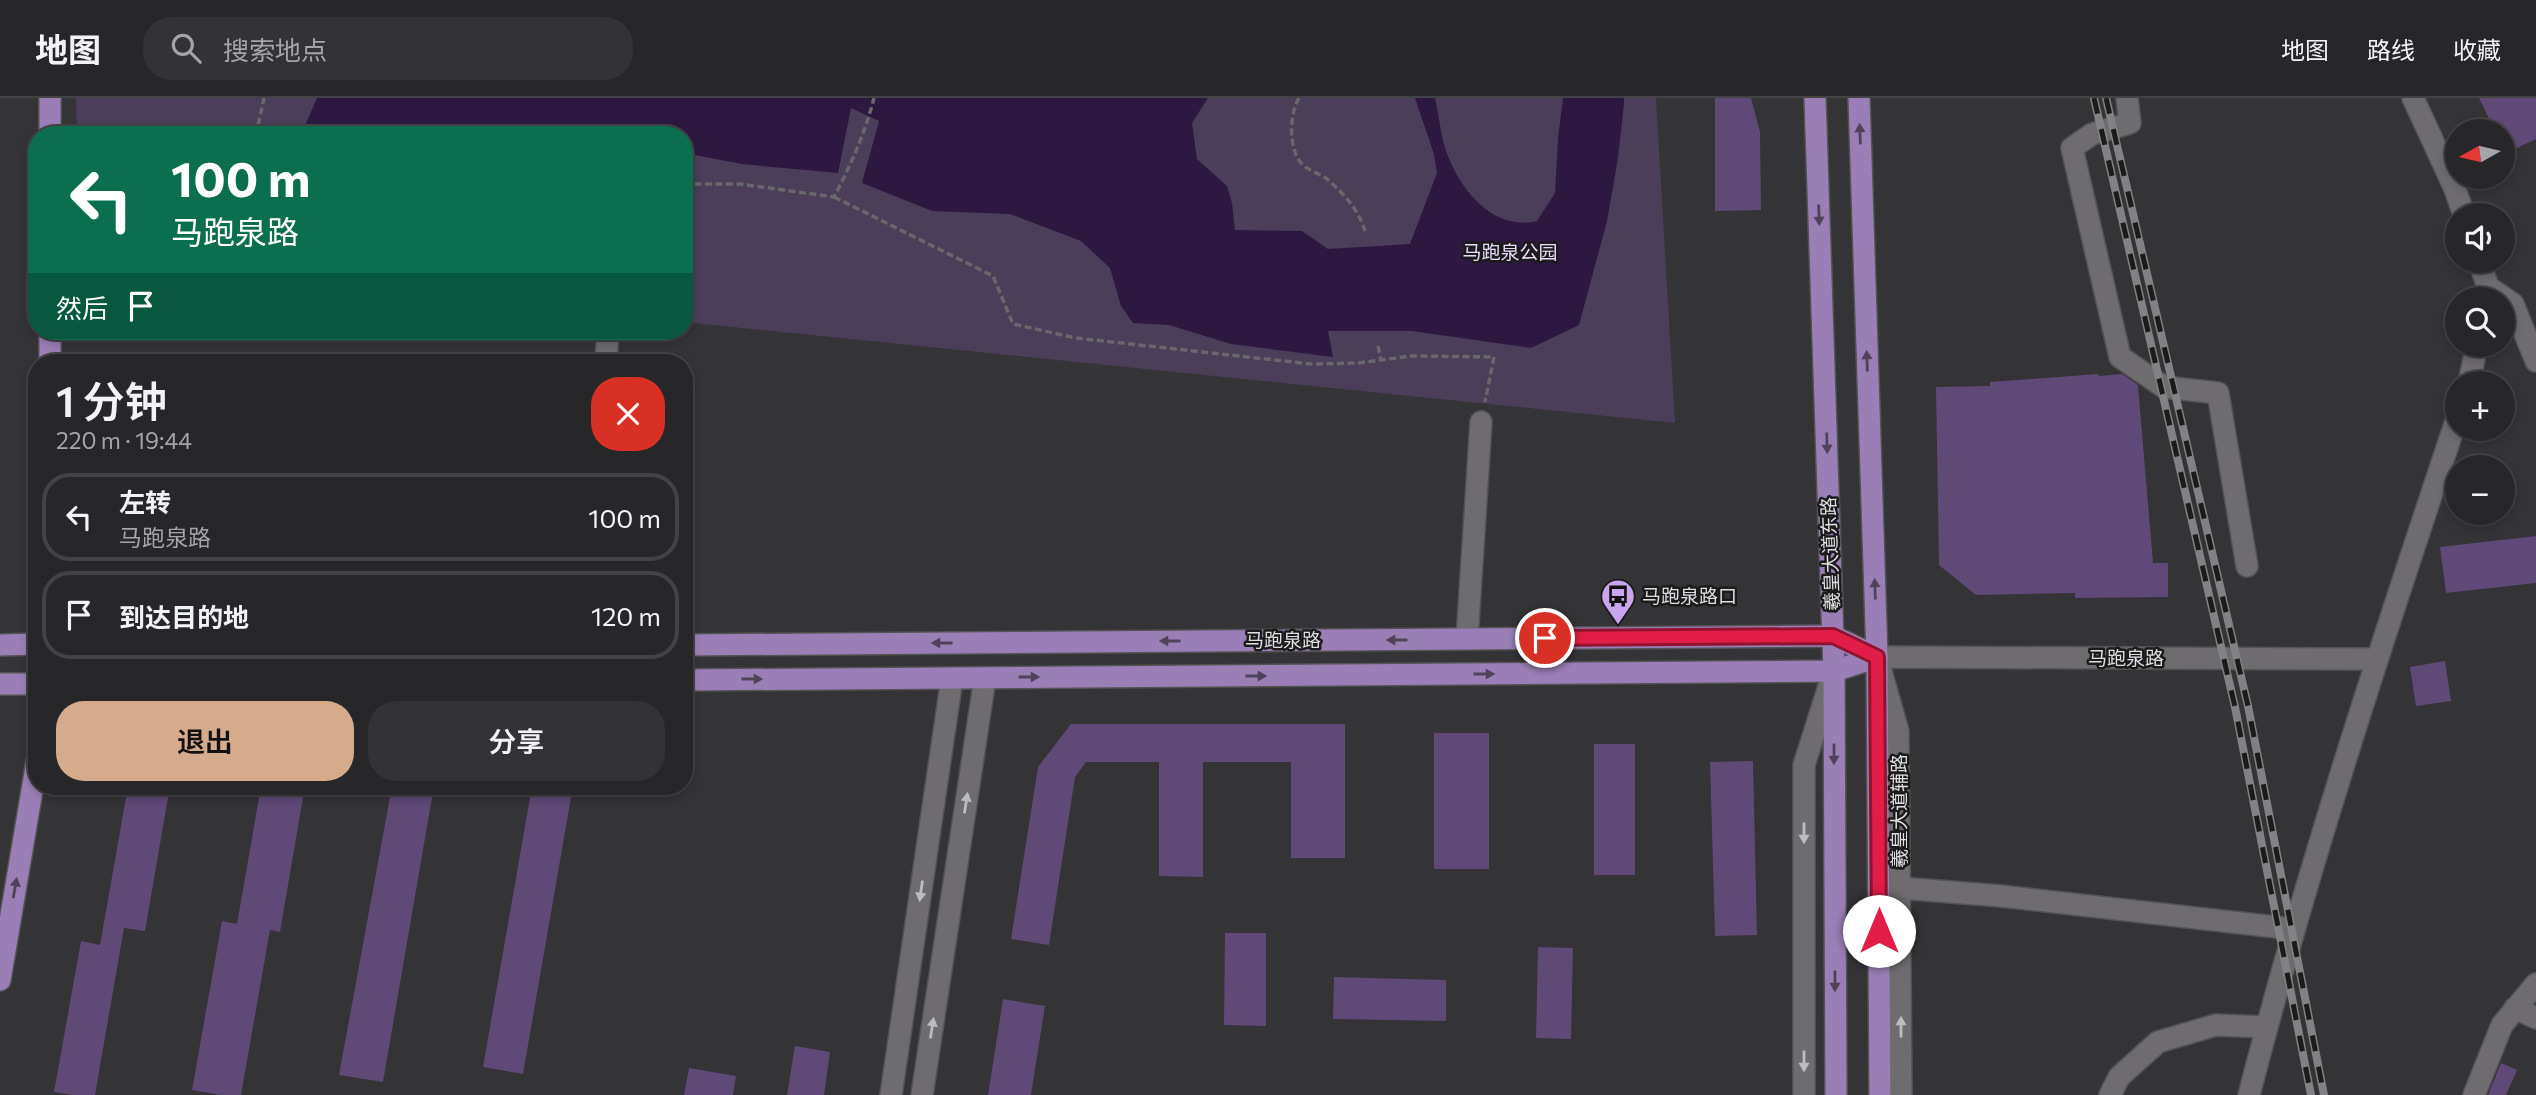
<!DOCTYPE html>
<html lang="zh">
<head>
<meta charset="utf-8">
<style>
  :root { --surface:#272628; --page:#333234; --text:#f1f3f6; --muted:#a4a5a8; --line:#434345; --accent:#d6ab8b }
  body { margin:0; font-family:Commissioner,"Noto Sans SC",sans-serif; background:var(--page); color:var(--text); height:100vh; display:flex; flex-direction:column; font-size:26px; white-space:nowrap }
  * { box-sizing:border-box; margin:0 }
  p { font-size:23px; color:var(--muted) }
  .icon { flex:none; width:38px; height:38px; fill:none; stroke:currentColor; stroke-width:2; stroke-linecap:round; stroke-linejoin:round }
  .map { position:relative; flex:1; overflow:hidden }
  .sheet { position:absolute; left:28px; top:256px; width:665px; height:441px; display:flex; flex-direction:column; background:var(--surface); border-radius:28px; box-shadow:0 4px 10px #0003,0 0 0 2px var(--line) }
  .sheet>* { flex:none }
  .top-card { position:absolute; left:28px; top:28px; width:665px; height:214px; border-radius:28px; box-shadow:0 4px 10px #0003,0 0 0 2px var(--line); background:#0b6e4f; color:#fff; overflow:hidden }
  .needle { width:46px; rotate:262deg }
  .controls { position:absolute; left:2445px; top:21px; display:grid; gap:14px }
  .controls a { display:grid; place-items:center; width:70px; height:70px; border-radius:50%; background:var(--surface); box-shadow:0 4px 10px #0003,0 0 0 2px var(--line); font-size:35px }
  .pin { position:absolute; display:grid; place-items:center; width:60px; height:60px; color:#fff; margin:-30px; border:4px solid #fff; border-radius:50%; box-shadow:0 2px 7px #0007 }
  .me { position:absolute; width:77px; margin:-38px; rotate:0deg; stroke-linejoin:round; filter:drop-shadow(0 0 5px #0008) }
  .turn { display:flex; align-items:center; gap:24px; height:147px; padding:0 28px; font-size:32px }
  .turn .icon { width:91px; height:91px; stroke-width:2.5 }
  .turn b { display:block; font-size:49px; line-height:60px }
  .then { display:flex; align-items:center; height:66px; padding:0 28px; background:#0003; gap:14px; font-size:26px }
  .round { display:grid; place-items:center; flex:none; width:74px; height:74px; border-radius:28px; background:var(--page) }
  .headline { display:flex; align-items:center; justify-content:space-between; height:119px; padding:0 28px }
  h1 { font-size:42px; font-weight:600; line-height:52px }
  .button { display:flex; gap:14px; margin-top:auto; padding:14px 28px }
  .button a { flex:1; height:80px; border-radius:28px; background:var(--accent); color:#111; font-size:28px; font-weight:600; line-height:80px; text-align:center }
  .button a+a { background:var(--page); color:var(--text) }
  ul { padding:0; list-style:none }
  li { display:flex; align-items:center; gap:21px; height:88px; margin:0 14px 10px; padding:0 14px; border:4px solid var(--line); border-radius:28px }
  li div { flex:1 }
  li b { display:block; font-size:26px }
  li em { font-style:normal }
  header { display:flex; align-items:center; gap:42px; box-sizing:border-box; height:98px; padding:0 35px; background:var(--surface); border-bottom:2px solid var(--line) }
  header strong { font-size:33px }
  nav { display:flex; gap:38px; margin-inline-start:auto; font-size:24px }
  .search { width:490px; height:63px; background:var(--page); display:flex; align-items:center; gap:18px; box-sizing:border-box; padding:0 24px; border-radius:28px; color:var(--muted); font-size:26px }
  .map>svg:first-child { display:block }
  .green { fill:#4b3e59 }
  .water { fill:#2d1840 }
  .building { fill:#5f4976 }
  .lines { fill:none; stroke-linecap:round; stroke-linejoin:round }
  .minor-casing { stroke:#535254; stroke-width:24 }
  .major-casing { stroke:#535254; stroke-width:24 }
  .path { stroke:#68676a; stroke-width:3.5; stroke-dasharray:7 3.5; stroke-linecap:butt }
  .minor { stroke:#6e6c6f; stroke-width:21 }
  .major { stroke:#9a7fb6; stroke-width:21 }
  .rail-casing { stroke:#828183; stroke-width:8 }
  .rail { stroke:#1c1b1c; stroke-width:5; stroke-dasharray:16; stroke-linecap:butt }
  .oneway { fill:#4e435a }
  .oneway2 { fill:#bdbcbe }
  .route-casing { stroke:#92132f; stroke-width:18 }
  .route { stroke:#e11d48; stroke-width:12 }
  .labels { text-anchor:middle; stroke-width:5; stroke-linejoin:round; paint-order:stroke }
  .park-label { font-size:19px; fill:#e7daf7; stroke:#1c1b1c }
  .street-label { font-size:19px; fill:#dfdee0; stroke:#1c1b1c }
  .poi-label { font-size:19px; fill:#dfdee0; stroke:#1c1b1c; text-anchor:start }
</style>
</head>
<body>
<header>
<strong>地图</strong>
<div class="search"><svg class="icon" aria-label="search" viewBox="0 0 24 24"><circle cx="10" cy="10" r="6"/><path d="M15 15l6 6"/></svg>搜索地点</div>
<nav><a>地图</a><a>路线</a><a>收藏</a></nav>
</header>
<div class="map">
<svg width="2536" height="997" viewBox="0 0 2536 997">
  <rect width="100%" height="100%" fill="#343336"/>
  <path class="green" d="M76,0h1580l19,325 -991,-101v-187h-607z"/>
  <path class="water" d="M317,0h891l-16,25 5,36 30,27 5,17 3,27 67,1 26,18 82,-5 27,-71 -3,-19 -19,-56h20c3,14 5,29 8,43 11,41 46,91 94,80l18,-28 3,-55 5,-40h61v5l-6,55 -11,63 -28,104 -48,23 -119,-17h-84l5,26 -102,-13 -62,-19 -36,-2 -12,-17 -11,-38 -29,-27 -71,-27 -78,-3 -70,-28 17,-62 -28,-13 -13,65 -96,-9 -58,-11v-18h-383z"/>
  <g class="building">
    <path d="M1715,0h36l9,34 1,78 -46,1z"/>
    <path d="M2479,0h57v41l-34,16v-24h-7z"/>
    <path d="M2098,276l1,2 23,-2 16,11 15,178h15v34l-93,1v-5l-99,2 -37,-30 -3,-178 54,-1v-4z"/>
    <path d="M2536,438v47l-90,10 -6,-46z"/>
    <path d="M2445,563l6,40 -35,5 -6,-39z"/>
    <path d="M1071,626h274v134h-54v-96h-88v115l-44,-1v-114h-73l-11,15 -26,168 -38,-6 27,-172z"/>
    <rect x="1434" y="635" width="55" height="136"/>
    <rect x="1594" y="646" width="41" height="131"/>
    <path d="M1753,663l4,174 -42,1 -5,-174z"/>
    <path d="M128,688h42l-25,145 -21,-3 -29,167h-23l-18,-3 27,-151 19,4z"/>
    <path d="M261,688h44l-25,146 -10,-2 -29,165h-19l-30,-5 30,-169 15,3z"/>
    <path d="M392,688h42l-51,296 -44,-7z"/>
    <path d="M532,688h41l-50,288 -40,-7z"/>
    <path d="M1225,835h41v93l-42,-1z"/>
    <path d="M1538,849l35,1 -2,91 -35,-1z"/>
    <path d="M1334,879l112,3v41l-113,-2z"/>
    <path d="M1003,901l42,7 -14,89h-43z"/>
    <path d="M795,948l35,6 -6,43h-37z"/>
    <path d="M2501,965l16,7 -11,25h-18z"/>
    <path d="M689,970l47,8 -3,19h-49z"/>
  </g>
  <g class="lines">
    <g class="minor-casing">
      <g id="minor">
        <path d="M2127,0l3,25 -38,11 -20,14 48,209 44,30 54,6 29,173"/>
        <path d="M2413,0l42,91 9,26"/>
        <path d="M2479,163l9,26 -3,12"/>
        <path d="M2488,189l25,17 23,57"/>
        <path d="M606,264l2,-31"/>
        <path d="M2469,285l8,-38"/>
        <path d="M1467,541l14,-217"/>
        <path d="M1900,790l101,8 293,33"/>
        <path d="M2515,910l21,10"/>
        <path d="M891,997l61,-417"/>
        <path d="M922,997l63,-417"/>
        <path d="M1804,997v-330l28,-88"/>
        <path d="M1901,997l-3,-364 -21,-74 499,2"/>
        <path d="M2110,997l9,-18 39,-35 58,-17 50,2"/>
        <path d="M2249,997c59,-229 133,-453 208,-677"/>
        <path d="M2474,997l28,-70 34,-41"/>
      </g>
    </g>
    <g class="major-casing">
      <g id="major">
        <path d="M50,0v37"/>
        <path d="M1815,0l19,573 2,424"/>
        <path d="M1859,0l18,559 3,438"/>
        <path d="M50,233v31"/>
        <path d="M0,547l37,-1"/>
        <path d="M684,547l1149,-9 44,21"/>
        <path d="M684,582l1150,-9 43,-14"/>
        <path d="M0,586h37"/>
        <path d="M0,882l37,-219"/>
      </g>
    </g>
    <g class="path">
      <path d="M1299,0c-10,16 -11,53 4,67 7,6 17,9 24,14 17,15 32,31 38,52"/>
      <path d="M256,37l8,-37"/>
      <path d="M684,86h56l94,13c17,-32 31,-64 40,-99"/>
      <path d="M834,99l159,79 20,48 63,14 235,26 47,-1 53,-7 83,1 -9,45"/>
      <path d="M1378,248l3,14"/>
    </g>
    <use href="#minor" class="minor"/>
    <use href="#major" class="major"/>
    <g class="rail-casing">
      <g id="rail">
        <path d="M2094,0l141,609 76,388"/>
        <path d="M2106,0l142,608 76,389"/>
      </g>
    </g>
    <use href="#rail" class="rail"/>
  </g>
  <defs><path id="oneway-solid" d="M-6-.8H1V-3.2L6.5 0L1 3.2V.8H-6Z" transform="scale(1.75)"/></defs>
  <g class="oneway">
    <use href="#oneway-solid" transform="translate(1860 36) rotate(-92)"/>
    <use href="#oneway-solid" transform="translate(1819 117) rotate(88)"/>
    <use href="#oneway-solid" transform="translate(1867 263) rotate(-92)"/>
    <use href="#oneway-solid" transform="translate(1827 345) rotate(88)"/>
    <use href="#oneway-solid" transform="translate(1875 491) rotate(-92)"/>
    <use href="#oneway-solid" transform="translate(1397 542) rotate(180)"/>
    <use href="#oneway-solid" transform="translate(1170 543) rotate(180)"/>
    <use href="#oneway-solid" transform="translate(942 545) rotate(180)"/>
    <use href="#oneway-solid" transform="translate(1484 576)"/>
    <use href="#oneway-solid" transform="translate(1256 578)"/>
    <use href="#oneway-solid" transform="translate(1029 579)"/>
    <use href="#oneway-solid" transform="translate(752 581)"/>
    <use href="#oneway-solid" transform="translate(1834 656) rotate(90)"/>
    <use href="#oneway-solid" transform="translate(15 790) rotate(-80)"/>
    <use href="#oneway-solid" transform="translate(1835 883) rotate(90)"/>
  </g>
  <g class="oneway2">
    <use href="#oneway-solid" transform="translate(966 705) rotate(-81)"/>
    <use href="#oneway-solid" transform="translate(1804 735) rotate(90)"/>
    <use href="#oneway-solid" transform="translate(921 793) rotate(98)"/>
    <use href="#oneway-solid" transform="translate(1901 929) rotate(-90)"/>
    <use href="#oneway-solid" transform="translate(932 930) rotate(-81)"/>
    <use href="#oneway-solid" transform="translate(1804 963) rotate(90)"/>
  </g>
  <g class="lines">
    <g class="route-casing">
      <path id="route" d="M1545,540l288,-2 44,21 2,274"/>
    </g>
    <use href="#route" class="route"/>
  </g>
  <defs>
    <g id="bus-pin" transform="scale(1.75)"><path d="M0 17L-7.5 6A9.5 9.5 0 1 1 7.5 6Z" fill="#c8a6ef" stroke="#1c1b1c"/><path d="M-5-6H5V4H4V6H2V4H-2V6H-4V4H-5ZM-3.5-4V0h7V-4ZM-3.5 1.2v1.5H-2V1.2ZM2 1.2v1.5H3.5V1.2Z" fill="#111"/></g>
  </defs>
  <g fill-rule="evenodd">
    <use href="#bus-pin" x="1618" y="498"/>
  </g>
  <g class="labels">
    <g class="park-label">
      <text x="1510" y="161">马跑泉公园</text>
    </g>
    <g class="street-label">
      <text transform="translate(1830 456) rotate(-92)" y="7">羲皇大道东路</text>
      <text x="1283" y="549">马跑泉路</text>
      <text x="2126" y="567">马跑泉路</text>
      <text transform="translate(1899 713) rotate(-90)" y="7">羲皇大道辅路</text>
    </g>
    <g class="poi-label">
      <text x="1642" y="505">马跑泉路口</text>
    </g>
  </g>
</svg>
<div class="controls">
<a><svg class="needle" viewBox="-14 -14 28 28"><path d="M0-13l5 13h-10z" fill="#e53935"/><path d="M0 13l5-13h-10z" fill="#a4a5a8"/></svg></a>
<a><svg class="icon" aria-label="sound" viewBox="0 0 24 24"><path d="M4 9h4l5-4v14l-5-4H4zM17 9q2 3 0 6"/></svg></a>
<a><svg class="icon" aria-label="search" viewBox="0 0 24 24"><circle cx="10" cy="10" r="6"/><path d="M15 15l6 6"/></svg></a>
<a>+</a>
<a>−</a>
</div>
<div class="pin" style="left:1545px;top:540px;background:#d93025"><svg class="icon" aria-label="arrive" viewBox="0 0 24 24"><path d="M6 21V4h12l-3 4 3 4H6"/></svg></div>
<svg class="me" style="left:1879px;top:833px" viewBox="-20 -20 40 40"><circle r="19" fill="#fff"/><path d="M0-13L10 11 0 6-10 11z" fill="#e11d48"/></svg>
<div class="top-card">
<div class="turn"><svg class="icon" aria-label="left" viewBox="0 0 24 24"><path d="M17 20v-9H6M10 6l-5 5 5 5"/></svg><div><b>100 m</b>马跑泉路</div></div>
<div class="then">然后<svg class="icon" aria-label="arrive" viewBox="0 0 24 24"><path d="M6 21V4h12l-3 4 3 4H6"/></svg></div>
</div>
<section class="sheet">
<div class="headline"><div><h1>1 分钟</h1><p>220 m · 19:44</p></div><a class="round" style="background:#d93025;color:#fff"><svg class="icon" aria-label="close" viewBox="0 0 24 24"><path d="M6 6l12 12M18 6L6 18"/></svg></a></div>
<ul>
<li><svg class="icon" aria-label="left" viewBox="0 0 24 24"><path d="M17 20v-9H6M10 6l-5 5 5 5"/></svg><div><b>左转</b><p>马跑泉路</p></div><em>100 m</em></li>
<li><svg class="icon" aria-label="arrive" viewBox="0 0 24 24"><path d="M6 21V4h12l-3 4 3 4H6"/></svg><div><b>到达目的地</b></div><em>120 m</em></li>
</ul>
<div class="button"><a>退出</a><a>分享</a></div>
</section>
</div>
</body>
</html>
